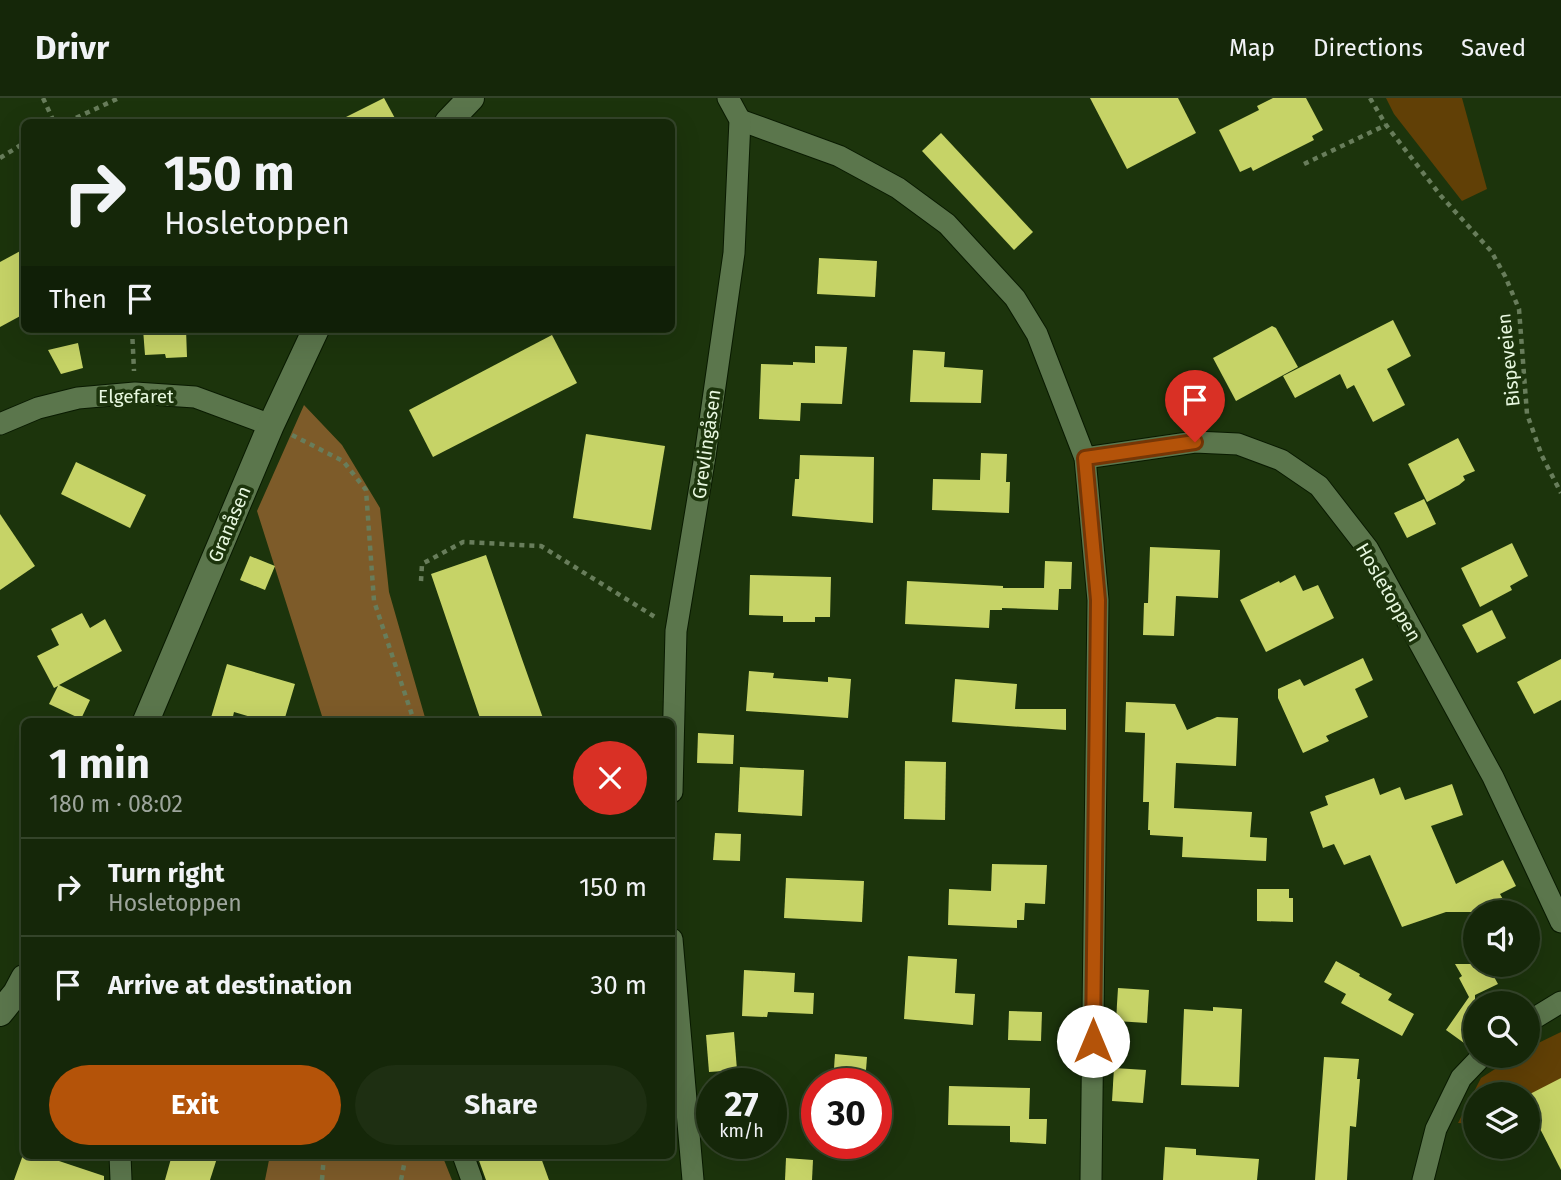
<!DOCTYPE html>
<html lang="en">
<head>
<meta charset="utf-8">
<style>
  :root { --surface:#152709; --page:#1e2f12; --text:#f1f3f6; --muted:#9da59c; --line:#34442a; --accent:#b45309 }
  body { margin:0; font-family:"Fira Sans",sans-serif; background:var(--page); color:var(--text); height:100vh; display:flex; flex-direction:column; font-size:26px; white-space:nowrap }
  * { box-sizing:border-box; margin:0 }
  p { font-size:23px; color:var(--muted) }
  .icon { flex:none; width:38px; height:38px; fill:none; stroke:currentColor; stroke-width:2; stroke-linecap:round; stroke-linejoin:round }
  .map { position:relative; flex:1; overflow:hidden }
  .drawer { position:absolute; left:21px; top:620px; width:654px; height:441px; display:flex; flex-direction:column; background:var(--surface); border-radius:10px; box-shadow:0 7px 28px #0002,0 0 0 2px var(--line) }
  .drawer>* { flex:none }
  .top-card { position:absolute; left:21px; top:21px; width:654px; height:214px; border-radius:10px; box-shadow:0 7px 28px #0002,0 0 0 2px var(--line); background:#152709; color:var(--text); overflow:hidden }
  .buttons { position:absolute; left:1463px; top:802px; display:grid; gap:14px }
  .buttons a { display:grid; place-items:center; width:77px; height:77px; border-radius:50%; background:var(--surface); box-shadow:0 7px 28px #0002,0 0 0 2px var(--line); font-size:35px }
  .speed { position:absolute; left:696px; top:970px; display:flex; gap:14px; font-size:35px; font-weight:700; text-align:center }
  .speed>* { display:grid; place-content:center; width:91px; height:91px; border-radius:50%; background:var(--surface); box-shadow:0 7px 28px #0002,0 0 0 2px var(--line); line-height:1 }
  .speed small { font-size:18px; font-weight:400 }
  .speed .limit { border:10px solid #d22; background:#fff; color:#111 }
  .pin { position:absolute; display:grid; place-items:center; width:60px; height:60px; color:#fff; margin:-72px -30px; border-radius:50% 50% 50% 0; rotate:-45deg; box-shadow:0 0 7px #0007 }
  .pin .icon { rotate:45deg }
  .me { position:absolute; width:77px; margin:-38px; rotate:0deg; stroke-linejoin:round; filter:drop-shadow(0 0 5px #0008) }
  .turn { display:flex; align-items:center; gap:24px; height:147px; padding:0 28px; font-size:32px }
  .turn .icon { width:91px; height:91px; stroke-width:2.5 }
  .turn b { display:block; font-size:49px; line-height:60px }
  .then { display:flex; align-items:center; height:66px; padding:0 28px; background:#0003; gap:14px; font-size:26px }
  .round { display:grid; place-items:center; flex:none; width:74px; height:74px; border-radius:37px; background:var(--page) }
  .headline { display:flex; align-items:center; justify-content:space-between; height:119px; padding:0 28px }
  h1 { font-size:42px; font-weight:700; line-height:52px }
  .primary-button { display:flex; gap:14px; margin-top:auto; padding:14px 28px }
  .primary-button a { flex:1; height:80px; border-radius:42px; background:var(--accent); color:#fff; font-size:28px; font-weight:700; line-height:80px; text-align:center }
  .primary-button a+a { background:var(--page); color:var(--text) }
  ul { padding:0; list-style:none }
  li { display:flex; align-items:center; gap:21px; height:98px; padding:0 28px; border-top:2px solid var(--line) }
  li div { flex:1 }
  li b { display:block; font-size:26px }
  li em { font-style:normal }
  header { display:flex; align-items:center; gap:42px; box-sizing:border-box; height:98px; padding:0 35px; background:var(--surface); border-bottom:2px solid var(--line) }
  header strong { font-size:33px }
  nav { display:flex; gap:38px; margin-inline-start:auto; font-size:24px }
  .map>svg:first-child { display:block }
  .green { fill:#614006 }
  .forest { fill:#7d5b29 }
  .building { fill:#c6d367 }
  .lines { fill:none; stroke-linecap:round; stroke-linejoin:round }
  .minor-casing { stroke:#091a00; stroke-width:23 }
  .tertiary-casing { stroke:#091a00; stroke-width:28 }
  .path { stroke:#687d5b; stroke-width:4.5; stroke-dasharray:5 5; stroke-linecap:butt }
  .minor { stroke:#5b764c; stroke-width:21 }
  .tertiary { stroke:#5b764c; stroke-width:26 }
  .route-casing { stroke:#753606; stroke-width:18 }
  .route { stroke:#b45309; stroke-width:12 }
  .labels { text-anchor:middle; stroke-width:7; stroke-linejoin:round; paint-order:stroke }
  .street-label { font-size:19px; fill:#e7f7df; stroke:#1c340c }
</style>
</head>
<body>
<header>
<strong>Drivr</strong>
<nav><a>Map</a><a>Directions</a><a>Saved</a></nav>
</header>
<div class="map">
<svg width="1561" height="1082" viewBox="0 0 1561 1082">
  <rect width="100%" height="100%" fill="#1c340c"/>
  <g class="green">
    <path d="M1386,0h76l25,91 -25,12 -68,-87z"/>
    <path d="M1561,934v100l-33,-2v-36h-53v30l-17,-1 23,-45 36,-23h11v-7z"/>
  </g>
  <g class="forest">
    <path d="M304,307l38,40 38,63 9,84 37,129h-107l3,-5 -65,-205z"/>
    <path d="M270,1057h172l10,25h-187z"/>
  </g>
  <g class="building">
    <path d="M384,0l13,24h-61z"/>
    <path d="M1090,0h88l18,35 -69,36z"/>
    <path d="M1273,0h33l17,32 -11,6 2,4 -61,31 -2,-4 -11,5 -21,-42 40,-20 -2,-4z"/>
    <path d="M941,35l92,99 -19,18 -92,-99z"/>
    <path d="M24,151v65l-24,13v-65z"/>
    <path d="M819,160l58,3 -2,36 -58,-3z"/>
    <path d="M1393,222l18,36 -24,13 18,36 -32,17 -19,-37 -7,4 -7,-15 -45,24 -12,-22z"/>
    <path d="M1272,228l4,2 22,39 -62,34 -23,-43z"/>
    <path d="M143,231h43l1,28 -21,1 -1,-4 -20,1z"/>
    <path d="M552,237l25,48 -144,74 -24,-47z"/>
    <path d="M78,245l5,25 -22,6 -13,-24z"/>
    <path d="M815,248l32,1 -5,57 -41,-1 -1,18 -41,-2 2,-55 32,1v-3l22,1z"/>
    <path d="M913,252l32,2 -1,15 39,3 -2,33 -71,-1z"/>
    <path d="M586,336l79,12 -14,84 -78,-12z"/>
    <path d="M1458,340l17,33 -12,5 2,4 -6,5 -32,17 -19,-38z"/>
    <path d="M981,355l26,1 -1,28h4l-1,31 -77,-3 1,-31 47,1z"/>
    <path d="M800,357l74,2 -1,66 -81,-7 3,-37h4z"/>
    <path d="M76,364l70,33 -16,33 -69,-34z"/>
    <path d="M1424,401l12,25 -29,14 -13,-25z"/>
    <path d="M0,416l35,52 -35,24z"/>
    <path d="M1512,445l16,33 -18,10 2,4 -32,17 -19,-39z"/>
    <path d="M1150,449l70,3 -2,48 -42,-2 -2,40 -31,-1 1,-32h4z"/>
    <path d="M486,457l36,104 22,62h-63l-50,-147z"/>
    <path d="M250,458l25,10 -10,24 -25,-10z"/>
    <path d="M1045,463l27,1 -1,27h-12l-1,21 -56,-2v2h-12l-1,18 -84,-4 2,-43 96,5v2h41z"/>
    <path d="M750,477l81,2 -1,40h-15v5h-32v-6l-34,-1z"/>
    <path d="M1295,477l8,16 15,-6 16,33 -68,34 -26,-52 39,-19 1,2z"/>
    <path d="M1492,512l14,28 -29,15 -15,-28z"/>
    <path d="M82,515l8,15 15,-9 17,32 -63,34 31,15 -9,19 -32,-15 9,-18 -4,2 -17,-32 22,-11 -8,-16z"/>
    <path d="M1363,560l10,22 -18,9 13,28 -42,19 3,5 -26,12 -25,-55v-9l22,-10 4,7z"/>
    <path d="M1561,561v41l-27,14 -17,-32z"/>
    <path d="M227,566l68,20 -11,37h-20l-30,-9 -2,9h-22z"/>
    <path d="M749,573l25,2 -1,5 55,4v-5l23,2 -3,39 -102,-7z"/>
    <path d="M955,581l62,5 -2,25h51v21l-114,-8z"/>
    <path d="M1126,604l49,2 12,26 30,-13 21,1 -2,48 -60,-3 -2,45 78,4 -2,25 17,1 -1,23 -84,-4 1,-20 -33,-2v-5h-2l1,-28h-6l2,-69 -20,-1z"/>
    <path d="M698,635l36,2 -1,29 -36,-1z"/>
    <path d="M905,663l41,1 -1,58 -41,-1z"/>
    <path d="M740,669l64,3 -2,46 -64,-4z"/>
    <path d="M1374,680l6,17 20,-8 5,13 47,-16 11,31 -32,11 25,58 47,-24 13,26 -16,8 10,18h-64l-44,15 -32,-72 -26,10 -10,-21 -11,4 -13,-36 18,-7 -3,-9z"/>
    <path d="M715,735l26,1 -1,27 -27,-1z"/>
    <path d="M992,766l55,1 -2,39 -20,-1 -1,17h-7v8l-69,-3 1,-36 42,2z"/>
    <path d="M786,780l78,3 -2,41 -78,-4z"/>
    <path d="M1257,791h32v9h4v24l-36,-1z"/>
    <path d="M908,858l49,3 -2,34 20,1 -2,31 -69,-6z"/>
    <path d="M1336,863l24,13 -1,2 33,18 -4,6 26,14 -12,22 -61,-33 5,-9 -22,-12z"/>
    <path d="M1455,866h32l11,20 -23,11v50l-4,3 -25,-18 23,-33 -10,-19 3,-2z"/>
    <path d="M744,872l51,3 -1,19 20,1 -1,21 -45,-2 -1,5 -25,-1z"/>
    <path d="M1118,890l31,2 -2,33 -31,-2z"/>
    <path d="M1213,909l29,2 -3,78 -58,-2 3,-76 29,2z"/>
    <path d="M1009,913l33,1 -1,29 -33,-1z"/>
    <path d="M734,934l3,38 -28,2 -3,-37z"/>
    <path d="M835,956l32,3 -2,26h-32z"/>
    <path d="M1324,959l35,2 -2,20h3l-4,48 -6,-1 -3,54h-32z"/>
    <path d="M1114,970l32,2 -3,33 -31,-2z"/>
    <path d="M1561,980v92l-33,-65v-10z"/>
    <path d="M949,988l81,2 -1,31h18l-1,25 -36,-2v-16l-62,-1z"/>
    <path d="M1165,1049l31,2v6l63,4 -2,21h-94z"/>
    <path d="M23,1057h34l-1,5 48,16v4h-90z"/>
    <path d="M172,1057h46l-8,25h-45z"/>
    <path d="M477,1057h63l9,25h-63z"/>
    <path d="M786,1060l27,2 -1,20h-27z"/>
  </g>
  <g class="lines">
    <g class="minor-casing">
      <g id="minor">
        <path d="M740,22l99,36 59,32 49,36 68,74 22,36 48,124 13,142 -7,580"/>
        <path d="M0,326l38,-16 40,-10 57,-5 60,4 76,28"/>
        <path d="M1085,360l110,-16 43,2 43,16 38,26 49,63 125,228 68,145"/>
        <path d="M672,694l4,-161 29,-175 29,-203 6,-133 -12,-22"/>
        <path d="M672,841l21,241"/>
        <path d="M1528,924l33,-20"/>
        <path d="M120,1057l1,25"/>
        <path d="M463,1057l9,25"/>
        <path d="M1423,1082l13,-51 25,-51 22,-23"/>
      </g>
    </g>
    <g class="tertiary-casing">
      <g id="tertiary">
        <path d="M448,24l23,-24"/>
        <path d="M146,623l125,-296 45,-96"/>
        <path d="M0,915l16,-20 8,-15"/>
      </g>
    </g>
    <g class="path">
      <path d="M43,0l11,24"/>
      <path d="M1370,0l16,27 55,71 50,55 14,25 14,33 8,105 15,42 19,37"/>
      <path d="M67,24l52,-24"/>
      <path d="M0,60l24,-15"/>
      <path d="M1304,66l82,-39"/>
      <path d="M132,231l2,42"/>
      <path d="M292,337l51,26 23,29 8,111 40,120"/>
      <path d="M421,483l1,-17 41,-22 78,4 114,71"/>
      <path d="M322,1082l2,-25"/>
      <path d="M401,1082l5,-25"/>
    </g>
    <use href="#minor" class="minor"/>
    <use href="#tertiary" class="tertiary"/>
  </g>
  <g class="lines">
    <g class="route-casing">
      <path id="route" d="M1093,943l5,-441 -13,-142 110,-16"/>
    </g>
    <use href="#route" class="route"/>
  </g>
  <g class="labels">
    <g class="street-label">
      <text transform="translate(1508 262) rotate(-96)" y="7">Bispeveien</text>
      <text x="136" y="305">Elgefaret</text>
      <text transform="translate(706 346) rotate(-82)" y="7">Grevlingåsen</text>
      <text transform="translate(229 426) rotate(-67)" y="7">Granåsen</text>
      <text transform="translate(1389 494) rotate(60)" y="7">Hosletoppen</text>
    </g>
  </g>
</svg>
<div class="buttons">
<a><svg class="icon" aria-label="sound" viewBox="0 0 24 24"><path d="M4 9h4l5-4v14l-5-4H4zM17 9q2 3 0 6"/></svg></a>
<a><svg class="icon" aria-label="search" viewBox="0 0 24 24"><circle cx="10" cy="10" r="6"/><path d="M15 15l6 6"/></svg></a>
<a><svg class="icon" aria-label="layers" viewBox="0 0 24 24"><path d="M12 4l9 5-9 5-9-5zM3 14l9 5 9-5"/></svg></a>
</div>
<div class="speed"><div>27<small>km/h</small></div><div class="limit">30</div></div>
<div class="pin" style="left:1195px;top:344px;background:#d93025"><svg class="icon" aria-label="arrive" viewBox="0 0 24 24"><path d="M6 21V4h12l-3 4 3 4H6"/></svg></div>
<svg class="me" style="left:1093px;top:943px" viewBox="-20 -20 40 40"><circle r="19" fill="#fff"/><path d="M0-13L10 11 0 6-10 11z" fill="#b45309"/></svg>
<div class="top-card">
<div class="turn"><svg class="icon" aria-label="right" viewBox="0 0 24 24"><path d="M7 20v-9h11M14 6l5 5-5 5"/></svg><div><b>150 m</b>Hosletoppen</div></div>
<div class="then">Then<svg class="icon" aria-label="arrive" viewBox="0 0 24 24"><path d="M6 21V4h12l-3 4 3 4H6"/></svg></div>
</div>
<section class="drawer">
<div class="headline"><div><h1>1 min</h1><p>180 m · 08:02</p></div><a class="round" style="background:#d93025;color:#fff"><svg class="icon" aria-label="close" viewBox="0 0 24 24"><path d="M6 6l12 12M18 6L6 18"/></svg></a></div>
<ul>
<li><svg class="icon" aria-label="right" viewBox="0 0 24 24"><path d="M7 20v-9h11M14 6l5 5-5 5"/></svg><div><b>Turn right</b><p>Hosletoppen</p></div><em>150 m</em></li>
<li><svg class="icon" aria-label="arrive" viewBox="0 0 24 24"><path d="M6 21V4h12l-3 4 3 4H6"/></svg><div><b>Arrive at destination</b></div><em>30 m</em></li>
</ul>
<div class="primary-button"><a>Exit</a><a>Share</a></div>
</section>
</div>
</body>
</html>
